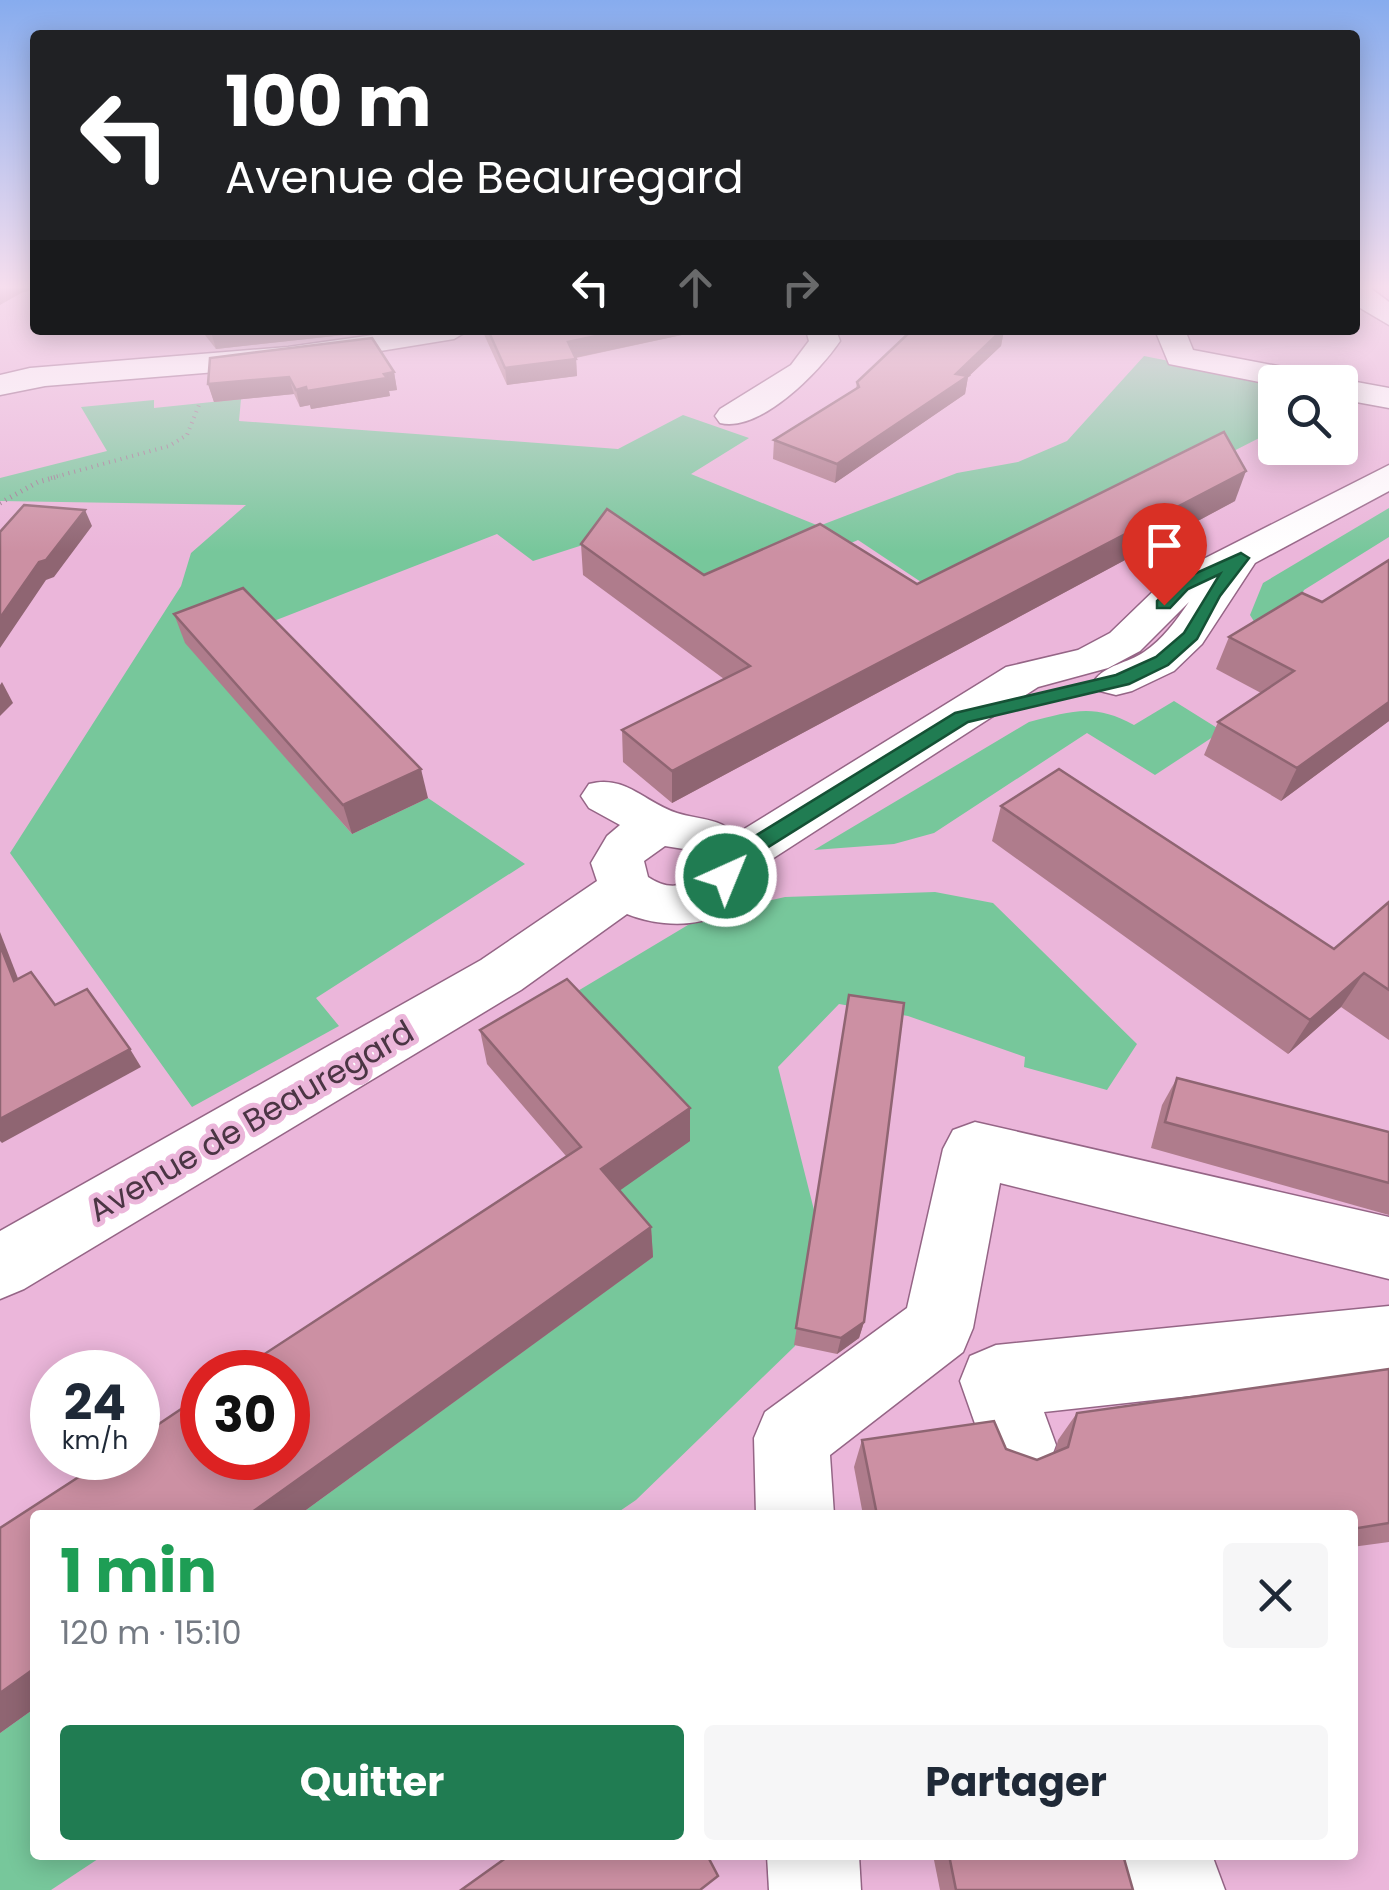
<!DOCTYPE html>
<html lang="fr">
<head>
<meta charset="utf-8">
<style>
  :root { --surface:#fff; --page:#f6f6f7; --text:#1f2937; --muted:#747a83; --accent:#207c52 }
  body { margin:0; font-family:Poppins,sans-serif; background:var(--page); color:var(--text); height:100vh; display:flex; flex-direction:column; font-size:38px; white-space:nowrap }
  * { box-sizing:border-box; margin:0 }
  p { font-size:32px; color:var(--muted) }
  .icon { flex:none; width:55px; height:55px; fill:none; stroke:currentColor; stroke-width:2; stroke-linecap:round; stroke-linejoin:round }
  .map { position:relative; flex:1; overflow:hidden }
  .drawer { position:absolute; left:30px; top:1510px; width:1328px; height:350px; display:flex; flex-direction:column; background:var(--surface); border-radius:10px; box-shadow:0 5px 25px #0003 }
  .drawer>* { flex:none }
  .banner { position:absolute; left:30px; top:30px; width:1330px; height:305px; border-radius:10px; box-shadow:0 5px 25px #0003; background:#202124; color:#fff; overflow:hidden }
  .controls { position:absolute; left:1258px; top:365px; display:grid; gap:20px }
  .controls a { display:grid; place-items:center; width:100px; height:100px; border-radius:10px; background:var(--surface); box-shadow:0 5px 25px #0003; font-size:50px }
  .speed { position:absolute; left:30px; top:1350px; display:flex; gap:20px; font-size:50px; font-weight:700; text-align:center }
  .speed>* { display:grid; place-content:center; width:130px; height:130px; border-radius:50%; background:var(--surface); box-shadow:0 5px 25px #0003; line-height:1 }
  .speed small { font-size:25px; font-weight:400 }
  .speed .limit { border:15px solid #d22; background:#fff; color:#111 }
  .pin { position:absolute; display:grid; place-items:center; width:85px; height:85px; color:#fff; margin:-102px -42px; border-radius:50% 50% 50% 0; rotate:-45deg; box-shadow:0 0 10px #0007 }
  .pin .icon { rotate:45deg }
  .me { position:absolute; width:110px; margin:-55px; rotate:44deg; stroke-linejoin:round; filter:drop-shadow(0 0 8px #0008) }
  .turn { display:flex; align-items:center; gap:35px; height:210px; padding:0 30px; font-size:45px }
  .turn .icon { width:130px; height:130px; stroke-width:2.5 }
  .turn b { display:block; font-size:70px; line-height:85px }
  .lanes { display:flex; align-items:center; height:95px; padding:0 30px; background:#0003; justify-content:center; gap:50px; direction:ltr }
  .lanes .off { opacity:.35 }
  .round { display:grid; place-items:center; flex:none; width:105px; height:105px; border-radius:10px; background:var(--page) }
  .summary { display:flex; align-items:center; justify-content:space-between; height:170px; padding:0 30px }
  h1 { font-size:60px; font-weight:700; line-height:75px; color:#1e9e55 }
  .button { display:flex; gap:20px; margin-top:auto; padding:20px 30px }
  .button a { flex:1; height:115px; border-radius:10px; background:var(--accent); color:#fff; font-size:40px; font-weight:700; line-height:115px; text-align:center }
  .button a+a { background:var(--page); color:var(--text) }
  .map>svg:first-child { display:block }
  .green { fill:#77c79b }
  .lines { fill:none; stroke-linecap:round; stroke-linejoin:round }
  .minor-casing { stroke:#956586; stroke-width:3 }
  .path-far1 { stroke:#99748d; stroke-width:4; stroke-dasharray:1 5; stroke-linecap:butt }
  .path { stroke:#99748d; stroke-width:5; stroke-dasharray:1 5; stroke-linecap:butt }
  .minor { fill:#fff; fill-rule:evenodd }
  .wall { fill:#af7c8c }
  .shaded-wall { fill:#8f6572 }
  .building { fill:#cc90a3; stroke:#8f6572; stroke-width:2.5 }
  .route { fill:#207c52; stroke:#155135; stroke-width:2.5 }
  .labels { text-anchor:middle; stroke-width:10; stroke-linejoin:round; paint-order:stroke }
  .street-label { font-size:32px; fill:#4b3544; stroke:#ebb6da }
</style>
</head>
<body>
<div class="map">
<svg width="1389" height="1890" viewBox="0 0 1389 1890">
  <rect width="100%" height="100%" fill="#ebb6da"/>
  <g class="green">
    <path d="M1144,356l131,26v48l-330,168 -87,-58 -154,66 -115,-63 -56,18 -36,-27 -236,92 -75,16 166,192 76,-36 97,66 -209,134 23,28 -147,81 -182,-254 171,-267 10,-33 55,-48 -246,-4v-23l107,-27 -26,-44 73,-7v8l87,-9 -2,22 379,28 65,-34 66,23 -58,36 128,52 138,-53 61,-11 49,-21z"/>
    <path d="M1389,508v29l-85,53 -16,35 -23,14 -15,-24 13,-32z"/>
    <path d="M1174,701l48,30 -67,44 -68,-42 -153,100 -40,11 -80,6 215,-128c43,-11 65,-19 105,3z"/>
    <path d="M935,892l58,11 144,141 -30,46 -83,-23 1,-10 -117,-41 -69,-12 -61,63 37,147 -20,132 -159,154 -22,15h-315l353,-258 -47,-56 -44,-200 142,-85 82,-19z"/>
    <path d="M35,1708v147h69l-53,35h-51v-157z"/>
  </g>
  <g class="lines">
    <g class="minor-casing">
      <g id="minor">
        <path d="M1355,287h14l20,15v23l-34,-20z"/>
        <path d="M409,330h60l-15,9 -166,27 -243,20 -45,9v-20l30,-7 258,-21z"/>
        <path d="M806,330h30l4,11c-20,30 -80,92 -120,82l-5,-7 5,-7 71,-44 18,-24z"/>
        <path d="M1155,330h30l8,20 116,22 16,10 -50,3 -106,-21z"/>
        <path d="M1340,379l49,9v20l-49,-9v-17h-12z"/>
        <path d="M1389,465v26l-134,72 -53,81 -28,27 -42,20 -16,4 -16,-4 -6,-10c11,-16 34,-18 50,-29 19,-13 32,-31 45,-50l-49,49 -32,17 -70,19 -286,185c-14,57 -80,60 -125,42l-106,76 -497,299 -24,10v-68l481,-271 116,-79 -6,-18 16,-27 13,-11 -31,-17 -8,-12 8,-12c36,-10 55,18 88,29 22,7 40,4 59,21l270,-167 72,-17 32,-17 58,-56zM665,846l25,4 9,8v17c-18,14 -33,14 -51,2l-4,-16z"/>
        <path d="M975,1122l414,95v62l-389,-96 -27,145 -10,24 -133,103 4,60h-78l-2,-77 11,-26 142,-104 36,-159 10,-19z"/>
        <path d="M1389,1306v68l-345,38 12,33 -10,27 -27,10 -27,-10 -32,-91 10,-25 26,-11z"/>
        <path d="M767,1855h92l2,35h-92z"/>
        <path d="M1120,1855h92l13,35h-92z"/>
      </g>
    </g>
    <path class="path-far1" d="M51,478l118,-32 18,-11 12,-30"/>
    <path class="path" d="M0,503l38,-21 22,-6"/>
    <use href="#minor" class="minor"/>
  </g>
  <g class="wall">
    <path d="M201,330h160l1,3 -146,16z"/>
    <path d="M482,330h223l-129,28 1,18 -70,9z"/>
    <path d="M912,330h92l-3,16 -33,31 -3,17 -130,89 -62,-24 1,-19 82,-51 1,-7z"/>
    <path d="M394,372l3,18 -8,1 1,5 -79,13 -1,-4 -10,2 -6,-13 -80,8 -6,-18z"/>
    <path d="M1235,501l-563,302 -49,-41 -1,-32 102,-51 -141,-104 -2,-31 123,31 213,9z"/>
    <path d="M174,614l254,184 -76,36 -167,-191z"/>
    <path d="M1229,637l160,84 -108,80 -77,-46 14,-33 43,-29 -45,-24z"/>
    <path d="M1001,806l333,143 55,-47v138l-48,-33 -53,47 -296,-213z"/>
    <path d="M849,995l15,327 -5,16 -22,16 -43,-9z"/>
    <path d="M480,1030l210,111 -70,49 31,37 2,30 -354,258h-264v193l-35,25v-205l566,-372 -79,-92z"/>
    <path d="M1177,1078l212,54v83l-238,-67 11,-43z"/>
    <path d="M1389,1369v173l-37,5v-32h-489l-9,-48 8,-27 144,9 31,11 18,-8 3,-12 19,-27z"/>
    <path d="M933,1855h190l10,35h-193z"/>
  </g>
  <g class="shaded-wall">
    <path d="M0,287h35v3l-12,2 -23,13z"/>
    <path d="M232,330h129l1,3 -146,16 -5,-17z"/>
    <path d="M625,330h80l-136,29 -1,-17z"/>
    <path d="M1002,330h2l-3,16 -33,31 -3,17 -130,89 2,-19z"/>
    <path d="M576,359l1,17 -70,9 -2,-17z"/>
    <path d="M394,372l3,18 -8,1 1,5 -79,13 -1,-4 -10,2 -4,-17z"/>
    <path d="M289,377l5,17 -80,8 -6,-18z"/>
    <path d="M1246,471l-11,30 -563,302v-32z"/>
    <path d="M85,510l7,16 -38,51 -8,3 -46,68v-30l39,-56z"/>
    <path d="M2,682l11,21 -13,13v-31z"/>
    <path d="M1389,702v19l-108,80 16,-33z"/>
    <path d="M421,769l7,29 -76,36 -9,-29z"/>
    <path d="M0,932l26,67 -12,-18 -14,-36z"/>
    <path d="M1364,973l-23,34 -53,47 22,-34z"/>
    <path d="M130,1049l11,18 -139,76 -2,-2v-22z"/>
    <path d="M690,1108v33l-85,60 -4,-32z"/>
    <path d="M651,1227l2,30 -354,258h-51z"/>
    <path d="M864,1322l-5,16 -22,16 4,-16z"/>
    <path d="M35,1668v40l-35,25v-40z"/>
  </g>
  <g class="building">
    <path d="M488,330h137l-57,12 8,17 -71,9z"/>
    <path d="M912,330h90l-46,44 12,2 -131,88 -63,-24 85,-53 -2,-5z"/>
    <path d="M372,338l22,34 -10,2 3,4 -80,13 -1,-4 -10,3 -7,-13 -81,7 2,-26z"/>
    <path d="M1224,432l22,39 -574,300 -50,-41 128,-64 -169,-122 26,-35 97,66 116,-51 97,60z"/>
    <path d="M24,505l61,5 -39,50 -7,2 -39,56v-86z"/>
    <path d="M1389,560v142l-92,66 -79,-46 76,-51 -65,-34 73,-44 20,9z"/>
    <path d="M243,588l178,181 -78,36 -169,-191z"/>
    <path d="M1059,769l275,180 55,-47v88l-25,-17 -54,47 -309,-214z"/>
    <path d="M0,945l14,36 17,-9 24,33 32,-16 43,60 -130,70z"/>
    <path d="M567,979l123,129 -89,61 50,58 -403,288h-213v153l-35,25v-165l108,-70h30v-20l64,-43v63h86v-86h-51l344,-225 -101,-117z"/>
    <path d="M849,995l55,8 -40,319 -23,16 -45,-10z"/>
    <path d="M1177,1078l212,54v51l-224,-61z"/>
    <path d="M1389,1369v154l-37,6v-14h-475l-15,-75 132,-19 12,28 31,11 31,-13 9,-34z"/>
    <path d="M510,1855h197l11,21 -18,14h-239z"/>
    <path d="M949,1855h174l10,35h-177z"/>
  </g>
  <linearGradient id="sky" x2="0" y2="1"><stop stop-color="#87acee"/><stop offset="0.52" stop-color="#f6deee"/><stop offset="1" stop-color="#f6deee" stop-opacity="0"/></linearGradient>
  <rect width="1389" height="552" fill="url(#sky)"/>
  <path class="route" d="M1241,553l8,5 -29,38 -23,43 -29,26 -39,19 -161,38 -230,144 -4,15h-15l-3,-5 5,-19 234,-144 161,-38 40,-18 28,-24 36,-59 -32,15 -18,19h-13v-7l19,-19z"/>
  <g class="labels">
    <g class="street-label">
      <text transform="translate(251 1121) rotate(-30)" y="11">Avenue de Beauregard</text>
    </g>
  </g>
</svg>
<div class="controls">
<a><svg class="icon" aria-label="search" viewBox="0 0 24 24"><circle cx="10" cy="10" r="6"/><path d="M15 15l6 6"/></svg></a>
</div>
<div class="speed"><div>24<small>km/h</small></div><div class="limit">30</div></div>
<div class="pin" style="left:1164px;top:605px;background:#d93025"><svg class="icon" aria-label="arrive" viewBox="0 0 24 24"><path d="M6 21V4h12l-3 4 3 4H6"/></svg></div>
<svg class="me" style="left:726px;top:876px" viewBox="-20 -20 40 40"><circle r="17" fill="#207c52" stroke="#fff" stroke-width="3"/><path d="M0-11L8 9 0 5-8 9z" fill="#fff"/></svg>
<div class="banner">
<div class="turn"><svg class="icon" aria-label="left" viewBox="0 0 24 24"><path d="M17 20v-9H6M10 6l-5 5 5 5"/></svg><div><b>100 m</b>Avenue de Beauregard</div></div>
<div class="lanes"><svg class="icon" aria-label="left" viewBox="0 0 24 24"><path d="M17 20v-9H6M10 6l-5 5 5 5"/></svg><svg class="icon off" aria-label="ahead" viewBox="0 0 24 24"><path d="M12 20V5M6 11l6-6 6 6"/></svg><svg class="icon off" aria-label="right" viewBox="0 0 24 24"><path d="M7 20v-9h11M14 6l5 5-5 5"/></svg></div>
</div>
<section class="drawer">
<div class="summary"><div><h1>1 min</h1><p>120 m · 15:10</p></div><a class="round"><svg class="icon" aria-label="close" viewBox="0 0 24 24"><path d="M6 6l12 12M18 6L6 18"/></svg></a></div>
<div class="button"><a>Quitter</a><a>Partager</a></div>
</section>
</div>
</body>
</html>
